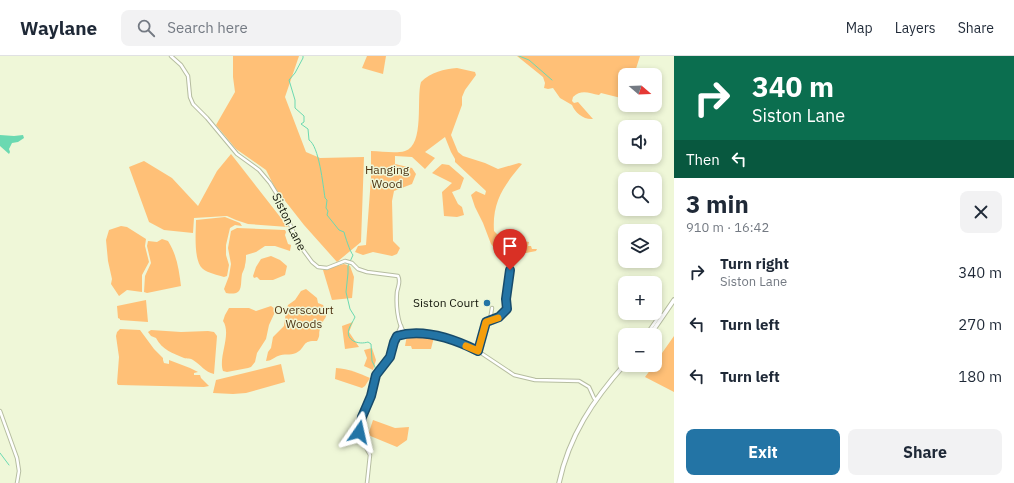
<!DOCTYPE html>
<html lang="en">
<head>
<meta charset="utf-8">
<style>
  :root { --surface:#fff; --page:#f2f2f3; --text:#1f2937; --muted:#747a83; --line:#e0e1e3; --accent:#2374a5 }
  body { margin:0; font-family:"IBM Plex Sans",sans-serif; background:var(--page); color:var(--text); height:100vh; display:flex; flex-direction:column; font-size:15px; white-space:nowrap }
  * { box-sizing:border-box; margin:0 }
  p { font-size:13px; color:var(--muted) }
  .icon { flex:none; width:22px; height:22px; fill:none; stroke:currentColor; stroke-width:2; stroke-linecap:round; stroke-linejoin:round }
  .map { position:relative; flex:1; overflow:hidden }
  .drawer { display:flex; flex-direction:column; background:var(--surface); width:340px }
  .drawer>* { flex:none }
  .banner { background:#0b6e4f; color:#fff; overflow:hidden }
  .needle { width:26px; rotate:109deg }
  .controls { position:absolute; left:618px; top:12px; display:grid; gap:8px }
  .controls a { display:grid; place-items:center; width:44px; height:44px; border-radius:8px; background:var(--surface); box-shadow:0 2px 6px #0003; font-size:20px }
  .pin { position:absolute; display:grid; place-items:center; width:34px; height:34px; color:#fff; margin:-41px -17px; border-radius:50% 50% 50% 0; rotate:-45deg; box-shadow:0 0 4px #0007 }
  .pin .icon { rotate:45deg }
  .me { position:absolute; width:44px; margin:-22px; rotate:11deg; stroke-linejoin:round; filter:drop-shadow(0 0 3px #0008) }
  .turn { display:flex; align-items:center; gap:14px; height:84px; padding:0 12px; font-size:18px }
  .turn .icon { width:52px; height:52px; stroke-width:2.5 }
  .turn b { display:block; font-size:28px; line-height:34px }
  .then { display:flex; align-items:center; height:38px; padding:0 12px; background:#0003; gap:8px; font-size:15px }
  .round { display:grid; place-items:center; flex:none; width:42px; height:42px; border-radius:8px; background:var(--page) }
  .head { display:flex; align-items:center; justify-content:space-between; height:68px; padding:0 12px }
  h1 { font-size:24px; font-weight:700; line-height:30px }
  .primary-button { display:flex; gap:8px; margin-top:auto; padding:8px 12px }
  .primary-button a { flex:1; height:46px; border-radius:8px; background:var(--accent); color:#fff; font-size:16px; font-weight:700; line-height:46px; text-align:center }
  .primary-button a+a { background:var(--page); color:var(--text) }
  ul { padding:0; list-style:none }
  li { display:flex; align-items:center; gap:12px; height:52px; padding:0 12px }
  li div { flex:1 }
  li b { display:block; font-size:15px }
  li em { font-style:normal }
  header { display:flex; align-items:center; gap:24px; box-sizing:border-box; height:56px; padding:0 20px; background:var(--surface); border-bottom:1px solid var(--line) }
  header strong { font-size:19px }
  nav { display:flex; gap:22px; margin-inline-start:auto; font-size:14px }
  .search { width:280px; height:36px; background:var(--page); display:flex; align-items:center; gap:10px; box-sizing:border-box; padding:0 14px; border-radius:8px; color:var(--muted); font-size:15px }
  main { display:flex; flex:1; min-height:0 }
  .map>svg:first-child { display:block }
  .green { fill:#ffc077 }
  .water { fill:#6bd9b1 }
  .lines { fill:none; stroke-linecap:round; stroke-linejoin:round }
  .stream { stroke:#6bd9b1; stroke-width:1 }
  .minor-casing { stroke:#b6bda0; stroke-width:4.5 }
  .major-casing { stroke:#b6bda0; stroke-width:5.5 }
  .minor { stroke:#fff; stroke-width:2.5 }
  .major { stroke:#fff; stroke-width:3.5 }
  .route-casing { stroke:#174b6b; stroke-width:10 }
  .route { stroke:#2374a5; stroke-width:7 }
  .slow { stroke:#f59e0b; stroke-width:7 }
  .poi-dot { fill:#2374a5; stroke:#eff7d8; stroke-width:1.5 }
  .labels { text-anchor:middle; stroke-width:3; stroke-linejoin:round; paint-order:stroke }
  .park-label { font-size:12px; fill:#503515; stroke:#eff7d8 }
  .street-label { font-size:12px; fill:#13160b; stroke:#eff7d8 }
  .poi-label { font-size:12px; fill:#13160b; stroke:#eff7d8; text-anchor:end }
</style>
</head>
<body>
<header>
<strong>Waylane</strong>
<div class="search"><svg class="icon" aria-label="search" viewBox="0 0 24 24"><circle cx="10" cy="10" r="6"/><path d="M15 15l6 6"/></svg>Search here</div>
<nav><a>Map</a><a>Layers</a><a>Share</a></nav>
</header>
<main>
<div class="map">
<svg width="674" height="427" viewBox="0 0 674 427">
  <rect width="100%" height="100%" fill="#eff7d8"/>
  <g class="green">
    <path d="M233,0h66l-14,41 21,55 14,6 44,-1 -3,85 -24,20 -33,-37 -29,-37 -9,-18 -30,-21 -20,-24 19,-33 -2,-15z"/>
    <path d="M367,0h19l-3,18 -21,-6z"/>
    <path d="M517,0h123l-6,19h-9v24l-24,-6 -2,2c-10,-2 -18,-6 -26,2l-1,4 2,2 4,-1 15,17c-9,1 -18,-6 -21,-14l-12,-7 -7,-10 -5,1 -4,-1 1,-5 -2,-6z"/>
    <path d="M457,12l18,4 1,3 -11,15 -3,7v8l-11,30 7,17 5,4 22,7 13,6 21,-6 3,1c-18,21 -30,38 -28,67l10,10 3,14 -4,3 -12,-14 -8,-21 -8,-16 -4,-12 5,-4 9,4 1,-4 -31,-29v-3l-4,-7 -6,-15 -20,15 10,6 -10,11 -13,-12 -17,-1v8l17,4 4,6 -4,10 -18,7 -2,10 1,40 7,7 -3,6 -5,2 -19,-4 -10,3 -8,-3 3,-6 8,-1 5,-67v-27c11,0 24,3 34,0 20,-6 11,-53 16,-69 10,-10 23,-13 36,-14z"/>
    <path d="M231,98l57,73 -40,-3 -12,-4 -9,-4 -33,2 -1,15 -29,-3 -15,-8 -20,-55 15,-6 28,17 26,28 19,-35z"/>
    <path d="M442,108l7,1 15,13 -4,11 -8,3 6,12 4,3 2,8 -7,2 -13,-1 -2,-24 10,-9 -20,-10z"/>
    <path d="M225,161l15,6 2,3 -7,-1 -5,3 -4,17v10l3,10 -2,11 -3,1c-6,-2 -16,-4 -21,-8 -10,-8 -7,-38 -7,-49z"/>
    <path d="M121,170l6,1 19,12 -1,7 4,16 -7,13v17l-15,-2 -8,6 -8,-12 1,-5 -4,-18 -2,-21 3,-10z"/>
    <path d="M237,172l48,2 1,2 -1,3 3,9 3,1 -1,6 -15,-5h-10l-9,6 -10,3c0,3 0,6 -1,10 0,3 -2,6 -3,9 -2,12 2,22 -16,19l-2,-4 5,-13 2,-12 -3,-16 3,-17z"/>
    <path d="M162,183l6,2c9,14 11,29 13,45l-34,7 -3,-1 1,-16 6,-13 -4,-17 1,-5 9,1z"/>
    <path d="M518,184l11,2 -1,4h3l1,3h5l-1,2 -10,2 -15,-1v-11z"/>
    <path d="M271,200l9,4 7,6 -2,9 -12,5h-13l-3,-3 -3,1 -1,-2 3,-9 5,-8z"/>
    <path d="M344,208l6,2 4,11 -2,21 -20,2 -9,-30z"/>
    <path d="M306,233l11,9 1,5 5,2c8,15 -1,12 -3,24 -2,6 1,5 -3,12 -16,-1 -10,6 -21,12 -6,3 -12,0 -18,3 -5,2 -7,5 -12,5l2,-9 3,-4 2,-11 11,-11 2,-15 2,-6 7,-5 6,-9z"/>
    <path d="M146,244l2,22 -28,-2v-1l-2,-1 -1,-12z"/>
    <path d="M271,250l4,3v3l-6,13 -3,14 -9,14 -2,9 -4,5 -3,1 -21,4 -4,-1c-5,-14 9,-37 0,-50l2,-6 4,-7h20l7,3z"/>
    <path d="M353,266l-4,10 10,15 -14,2 -3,-23z"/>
    <path d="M120,273l20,1 14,19 9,9v2l1,3 5,1v-4l21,8 8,4 -4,1v2h6l1,3 8,8 -5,1 -86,-2 -1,-2 2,-26 -3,-21 1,-4z"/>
    <path d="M151,274l30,2 27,-1 6,1 3,4 -3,38c-9,-2 -13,-9 -21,-14 -2,-2 -6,-1 -9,-2 -11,-5 -22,-8 -28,-20l-5,-2 -3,-4z"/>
    <path d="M407,279l27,2 -3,12h-19l-1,-3h-6z"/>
    <path d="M674,280v56l-29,-15 9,-12h1v-2z"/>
    <path d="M372,292l4,12 -3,10 -9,-4 3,-8 -3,-8z"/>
    <path d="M281,308l4,18 -39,11 -13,1 -20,-1 3,-13z"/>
    <path d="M336,312c13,1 23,5 34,10l-5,8 -3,2 -27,-9z"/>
    <path d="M373,364l22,8 14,-1 -2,13 -10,7 -29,-12z"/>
  </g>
  <path class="water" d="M0,79l14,1 9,-1 1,3 -6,4 -6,1 -3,6 1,3 -1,2 -9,-8z"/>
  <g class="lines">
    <g class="stream">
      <path d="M303,0v2l-8,15 -6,7 6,20v8l9,8v6l-3,2 7,5 1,11c10,6 14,45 16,58l2,2 -1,8 2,3 -1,4 12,15 5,2c1,4 6,20 9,23l-5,11v7l-2,19 4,17 5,8c-2,5 -5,8 -6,12 -4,12 10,16 19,13l3,2 1,17 3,6 1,5"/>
      <path d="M519,0l10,4 23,20"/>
      <path d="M379,319l1,1"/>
      <path d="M0,397l9,12"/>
    </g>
    <g class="minor-casing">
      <g id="minor">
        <path d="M171,0l10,9 7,11 2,21 3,7 14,14 30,36 22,16 11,13 8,13 20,47 14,19 6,5 9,1 18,-7 7,2 6,6 9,3 31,4c3,6 0,10 -1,16 -1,12 0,30 7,40l46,7 28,12 36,24 21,5 44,1 10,6 5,11 2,2"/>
        <path d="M490,264l2,-12"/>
        <path d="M646,279l14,-20 3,1"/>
        <path d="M478,295l8,-29 13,-5 8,-8 -1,-10 4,-29"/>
        <path d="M0,355l17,47 2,13 -2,12"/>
        <path d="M367,427l3,-28 -10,-18v-12l4,-15 7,-14 5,-21 14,-18 4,-15 7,-16"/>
      </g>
    </g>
    <g class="major-casing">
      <g id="major">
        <path d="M650,279l24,-35"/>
        <path d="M559,427c10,-47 34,-83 66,-119"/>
      </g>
    </g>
    <use href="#minor" class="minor"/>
    <use href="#major" class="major"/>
  </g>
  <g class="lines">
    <g class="route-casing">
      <path id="route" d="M359,376l3,-15 9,-21 5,-21 14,-18 4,-15 3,-6c27,-8 57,3 81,15l8,-29 13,-5 8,-8 -1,-10 4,-29"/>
    </g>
    <use href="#route" class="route"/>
    <path class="slow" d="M466,290l12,5 8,-29 12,-4"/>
  </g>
  <circle class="poi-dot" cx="487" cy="247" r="4"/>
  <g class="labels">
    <g class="park-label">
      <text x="387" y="118">Hanging<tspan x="387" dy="14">Wood</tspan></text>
      <text x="304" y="258">Overscourt<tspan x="304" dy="14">Woods</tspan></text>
    </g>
    <g class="street-label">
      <text transform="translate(289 166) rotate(64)" y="4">Siston Lane</text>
    </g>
    <g class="poi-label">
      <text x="479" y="251">Siston Court</text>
    </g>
  </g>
</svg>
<div class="controls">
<a><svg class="needle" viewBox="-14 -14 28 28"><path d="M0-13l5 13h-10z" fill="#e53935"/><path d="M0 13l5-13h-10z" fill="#747a83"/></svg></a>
<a><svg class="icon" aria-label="sound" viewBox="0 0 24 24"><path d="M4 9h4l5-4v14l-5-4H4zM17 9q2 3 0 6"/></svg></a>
<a><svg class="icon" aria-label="search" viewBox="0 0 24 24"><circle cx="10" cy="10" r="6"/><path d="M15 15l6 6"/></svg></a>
<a><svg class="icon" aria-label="layers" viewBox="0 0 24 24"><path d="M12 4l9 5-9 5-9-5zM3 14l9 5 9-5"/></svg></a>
<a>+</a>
<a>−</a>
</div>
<div class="pin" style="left:510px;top:214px;background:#d93025"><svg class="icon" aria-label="arrive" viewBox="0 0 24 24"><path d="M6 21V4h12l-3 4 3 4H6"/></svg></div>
<svg class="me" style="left:359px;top:376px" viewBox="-20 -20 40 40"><path d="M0-17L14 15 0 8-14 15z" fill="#2374a5" stroke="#fff" stroke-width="4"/></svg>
</div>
<section class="drawer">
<div class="banner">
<div class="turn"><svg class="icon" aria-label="right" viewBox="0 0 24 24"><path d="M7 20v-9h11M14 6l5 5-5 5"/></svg><div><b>340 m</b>Siston Lane</div></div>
<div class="then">Then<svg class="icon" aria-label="left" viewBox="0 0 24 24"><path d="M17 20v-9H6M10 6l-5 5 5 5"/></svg></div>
</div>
<div class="head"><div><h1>3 min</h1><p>910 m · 16:42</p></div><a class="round"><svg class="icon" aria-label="close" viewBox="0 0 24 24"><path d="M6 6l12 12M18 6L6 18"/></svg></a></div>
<ul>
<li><svg class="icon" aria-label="right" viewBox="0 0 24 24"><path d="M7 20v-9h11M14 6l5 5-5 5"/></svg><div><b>Turn right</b><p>Siston Lane</p></div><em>340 m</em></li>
<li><svg class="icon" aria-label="left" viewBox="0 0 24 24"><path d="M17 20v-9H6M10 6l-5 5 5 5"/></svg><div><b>Turn left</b></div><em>270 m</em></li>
<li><svg class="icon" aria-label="left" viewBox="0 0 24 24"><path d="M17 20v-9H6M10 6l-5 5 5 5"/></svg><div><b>Turn left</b></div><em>180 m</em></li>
</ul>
<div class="primary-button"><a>Exit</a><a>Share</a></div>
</section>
</main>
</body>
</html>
